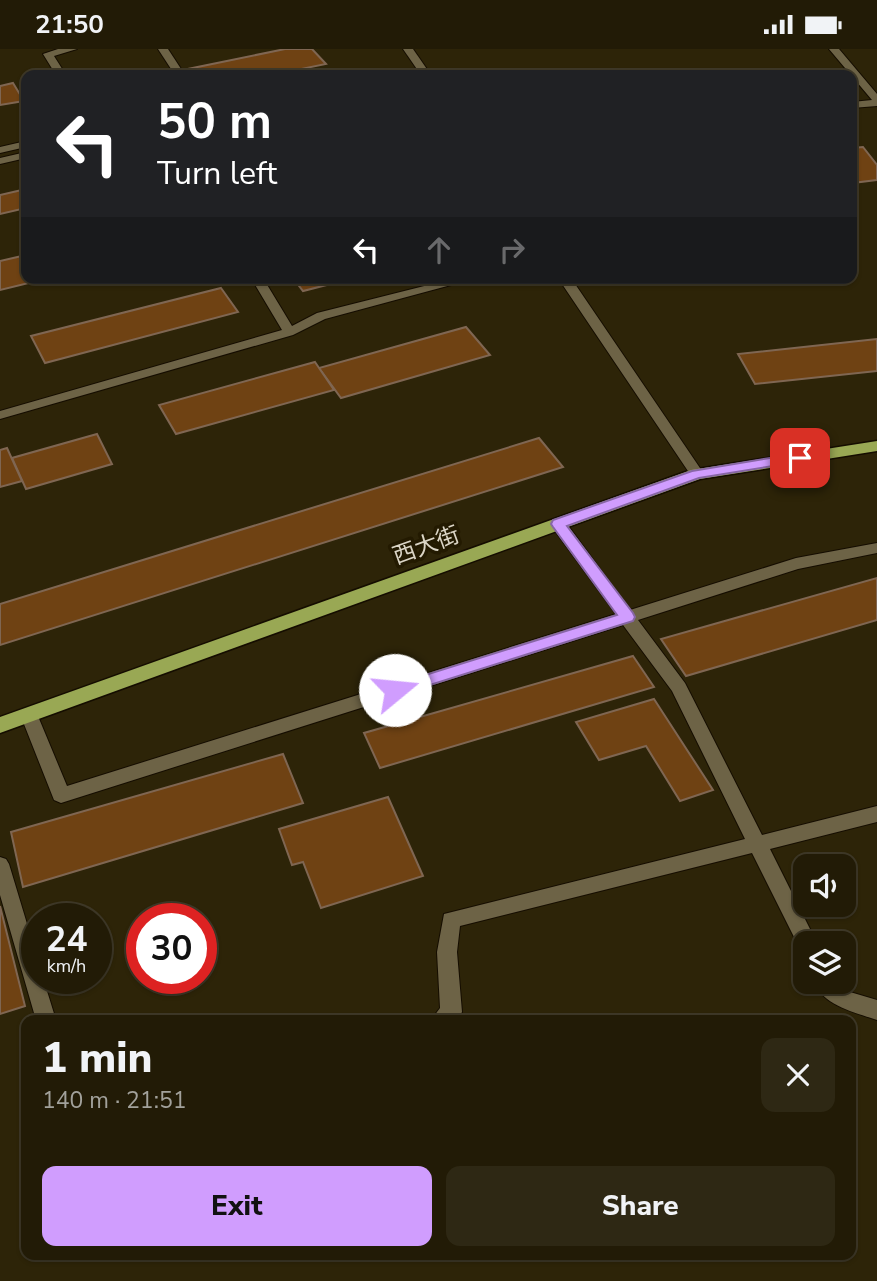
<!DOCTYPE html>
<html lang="en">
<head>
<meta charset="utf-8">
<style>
  :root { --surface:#221b06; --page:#2e2814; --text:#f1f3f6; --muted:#a2a19b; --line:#3f3928; --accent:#d09dfe }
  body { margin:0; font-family:"Nunito Sans","Noto Sans SC",sans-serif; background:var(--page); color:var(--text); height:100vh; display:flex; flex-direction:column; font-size:26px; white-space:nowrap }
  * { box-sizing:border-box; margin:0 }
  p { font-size:23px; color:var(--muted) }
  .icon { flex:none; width:38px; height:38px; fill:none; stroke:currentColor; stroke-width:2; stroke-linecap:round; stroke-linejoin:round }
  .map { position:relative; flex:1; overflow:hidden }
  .drawer { position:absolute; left:21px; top:966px; width:835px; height:245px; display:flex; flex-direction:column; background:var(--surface); border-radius:14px; box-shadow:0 2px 5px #0004,0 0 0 2px var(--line) }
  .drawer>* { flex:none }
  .banner { position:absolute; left:21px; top:21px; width:836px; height:214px; border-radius:14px; box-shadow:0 2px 5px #0004,0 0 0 2px var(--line); background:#202124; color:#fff; overflow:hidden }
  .tools { position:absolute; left:793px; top:805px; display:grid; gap:14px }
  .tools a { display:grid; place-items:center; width:63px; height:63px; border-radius:14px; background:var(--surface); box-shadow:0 2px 5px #0004,0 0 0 2px var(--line); font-size:35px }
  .speed { position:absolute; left:21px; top:854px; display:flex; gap:14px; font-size:35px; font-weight:700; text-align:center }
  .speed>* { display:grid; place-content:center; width:91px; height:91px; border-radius:50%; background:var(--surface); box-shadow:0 2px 5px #0004,0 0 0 2px var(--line); line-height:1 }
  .speed small { font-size:18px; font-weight:400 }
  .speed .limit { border:10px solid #d22; background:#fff; color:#111 }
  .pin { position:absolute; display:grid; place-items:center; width:60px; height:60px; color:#fff; margin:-30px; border-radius:14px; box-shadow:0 4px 10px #0006 }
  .me { position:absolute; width:77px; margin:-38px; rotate:73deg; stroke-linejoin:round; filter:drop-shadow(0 0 5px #0008) }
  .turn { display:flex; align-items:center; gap:24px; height:147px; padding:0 21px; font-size:32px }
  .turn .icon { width:91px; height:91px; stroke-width:2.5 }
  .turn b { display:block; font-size:49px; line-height:60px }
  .lanes { display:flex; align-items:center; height:66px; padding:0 21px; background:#0003; justify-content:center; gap:35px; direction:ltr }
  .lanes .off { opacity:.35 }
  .round { display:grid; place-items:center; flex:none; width:74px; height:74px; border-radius:14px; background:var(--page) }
  .summary { display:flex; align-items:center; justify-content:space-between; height:119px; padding:0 21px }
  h1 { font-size:42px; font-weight:800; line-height:52px }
  .action { display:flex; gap:14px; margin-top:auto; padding:14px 21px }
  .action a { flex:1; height:80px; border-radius:14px; background:var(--accent); color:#111; font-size:28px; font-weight:800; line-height:80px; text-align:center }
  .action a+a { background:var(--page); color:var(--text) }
  .status { display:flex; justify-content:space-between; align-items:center; height:49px; padding:0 35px; background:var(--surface); direction:ltr }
  .status svg { height:19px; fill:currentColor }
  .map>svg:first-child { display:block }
  .building { fill:#6f4213; stroke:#7f6652; stroke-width:2 }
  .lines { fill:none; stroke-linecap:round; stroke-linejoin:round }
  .service-casing { stroke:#150d00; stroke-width:2 }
  .minor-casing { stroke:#150d00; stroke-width:2 }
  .tertiary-casing { stroke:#150d00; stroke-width:2 }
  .trunk-casing { stroke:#150d00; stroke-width:3 }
  .service { fill:#6d6346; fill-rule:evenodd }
  .minor { fill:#6d6346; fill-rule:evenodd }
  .tertiary { fill:#6d6346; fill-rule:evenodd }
  .trunk { fill:#99a854; fill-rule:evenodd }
  .route { fill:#d09dfe; stroke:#8766a5; stroke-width:2 }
  .labels { text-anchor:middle; stroke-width:7; stroke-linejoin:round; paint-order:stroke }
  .street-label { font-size:23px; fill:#dbd5c6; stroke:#231a01 }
</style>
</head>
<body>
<div class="status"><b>21:50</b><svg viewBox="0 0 49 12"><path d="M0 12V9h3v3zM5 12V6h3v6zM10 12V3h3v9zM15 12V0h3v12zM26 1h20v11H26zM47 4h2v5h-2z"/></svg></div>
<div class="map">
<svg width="877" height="1232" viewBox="0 0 877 1232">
  <rect width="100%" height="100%" fill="#2d2408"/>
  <g class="building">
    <path d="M285,0h27l14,15 -54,11h-79l-5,-6z"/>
    <path d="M13,34l11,18 -24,4v-19z"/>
    <path d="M863,98l14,18v15l-25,3v-35z"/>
    <path d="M26,140v19l-26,6v-19z"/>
    <path d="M26,206v23h23l-49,12v-29z"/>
    <path d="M293,229h61l-51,13z"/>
    <path d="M221,239l17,24 -193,51 -14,-27z"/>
    <path d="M466,278l24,28 -149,43 -22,-30z"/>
    <path d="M877,290v32l-122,13 -17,-30z"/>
    <path d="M315,313l19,28 -158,44 -17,-29z"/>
    <path d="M97,385l15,30 -86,25 -14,-31z"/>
    <path d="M539,389l24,29 -563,178v-41z"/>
    <path d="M7,399l15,33 -22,6v-37z"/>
    <path d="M877,529v42l-191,56 -25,-37z"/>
    <path d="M633,607l21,31 -274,81 -16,-35z"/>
    <path d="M654,650l59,91 -33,11 -34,-55 -47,14 -23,-38z"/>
    <path d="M283,705l20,49 -280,84 -12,-55z"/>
    <path d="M388,748l35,79 -102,32 -18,-46 -11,3 -13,-36z"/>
    <path d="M0,857l25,100 -25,8z"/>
  </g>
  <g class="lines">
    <g class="service-casing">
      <g id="service">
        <path d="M58,0h19l-23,7 12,19h-10l-13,-21z"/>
        <path d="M158,0h10l17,26h-10z"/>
        <path d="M829,0h10l38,45v12l-25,2v-6l20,-2z"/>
        <path d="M26,92v6l-26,6v-6z"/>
        <path d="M26,103v6l-26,6v-6z"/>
        <path d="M251,229h12l29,48 25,-13 139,-35h21l-152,41 -32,16 -293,84v-8l282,-81z"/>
        <path d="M0,808l6,2 3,5 28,93v21h6l13,42h-20l-36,-125z"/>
      </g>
    </g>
    <g class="minor-casing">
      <g id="minor">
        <path d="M558,470l6,1 66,90 166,-52 81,-15v10l-79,16 -160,51 47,63 77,152 115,-29v16l-107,27 47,94h-12v8l-5,-2 -48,-96 -292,73 -3,26 5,60 -5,8h-26l9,-12 -3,-56 7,-38 301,-75 -73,-148 -49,-66 -562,178 -7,-3 -34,-86 3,-5h12l32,77 549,-172 -66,-90z"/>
        <path d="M814,933h25l11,10 27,8v20c-23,-8 -53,-14 -63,-38z"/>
      </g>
    </g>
    <g class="tertiary-casing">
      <g id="tertiary">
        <path d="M403,0h10l18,26h-10z"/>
        <path d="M558,229h13l131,193 3,3 -3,3h-10z"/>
      </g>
    </g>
    <g class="trunk-casing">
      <path id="trunk" d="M877,392v10l-177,28 -700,254v-16l691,-247z"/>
    </g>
    <use href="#service" class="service"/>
    <use href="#minor" class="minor"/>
    <use href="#tertiary" class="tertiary"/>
    <use href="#trunk" class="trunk"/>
  </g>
  <path class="route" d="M800,404l4,2v6l-105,17 -132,48 66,87 2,4 -2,4 -238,75 -5,-2 -3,-4 3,-4 227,-71 -64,-88 -2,-3 2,-4 139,-49z"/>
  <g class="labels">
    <g class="street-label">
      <text transform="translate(426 496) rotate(-20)" y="8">西大街</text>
    </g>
  </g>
</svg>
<div class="tools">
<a><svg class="icon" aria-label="sound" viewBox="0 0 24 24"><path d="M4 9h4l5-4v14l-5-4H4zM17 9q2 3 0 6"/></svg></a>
<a><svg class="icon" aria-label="layers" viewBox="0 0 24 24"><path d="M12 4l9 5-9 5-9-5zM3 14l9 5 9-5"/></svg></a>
</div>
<div class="speed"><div>24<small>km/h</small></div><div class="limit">30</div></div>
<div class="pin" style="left:800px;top:409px;background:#d93025"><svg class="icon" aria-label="arrive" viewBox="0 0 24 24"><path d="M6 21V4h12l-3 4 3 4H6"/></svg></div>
<svg class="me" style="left:395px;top:641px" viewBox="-20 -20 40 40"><circle r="19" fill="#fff"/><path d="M0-13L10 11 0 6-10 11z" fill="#d09dfe"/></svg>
<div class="banner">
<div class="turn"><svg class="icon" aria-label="left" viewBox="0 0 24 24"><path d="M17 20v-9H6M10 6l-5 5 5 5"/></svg><div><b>50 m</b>Turn left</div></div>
<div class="lanes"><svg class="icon" aria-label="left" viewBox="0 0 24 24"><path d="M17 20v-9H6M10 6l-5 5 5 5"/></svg><svg class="icon off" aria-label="ahead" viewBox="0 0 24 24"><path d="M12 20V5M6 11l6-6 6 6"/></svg><svg class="icon off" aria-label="right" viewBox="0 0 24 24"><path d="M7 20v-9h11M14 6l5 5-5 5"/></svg></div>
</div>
<section class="drawer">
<div class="summary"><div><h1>1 min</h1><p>140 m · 21:51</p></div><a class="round"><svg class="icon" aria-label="close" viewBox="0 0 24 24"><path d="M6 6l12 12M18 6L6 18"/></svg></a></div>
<div class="action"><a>Exit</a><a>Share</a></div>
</section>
</div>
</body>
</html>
